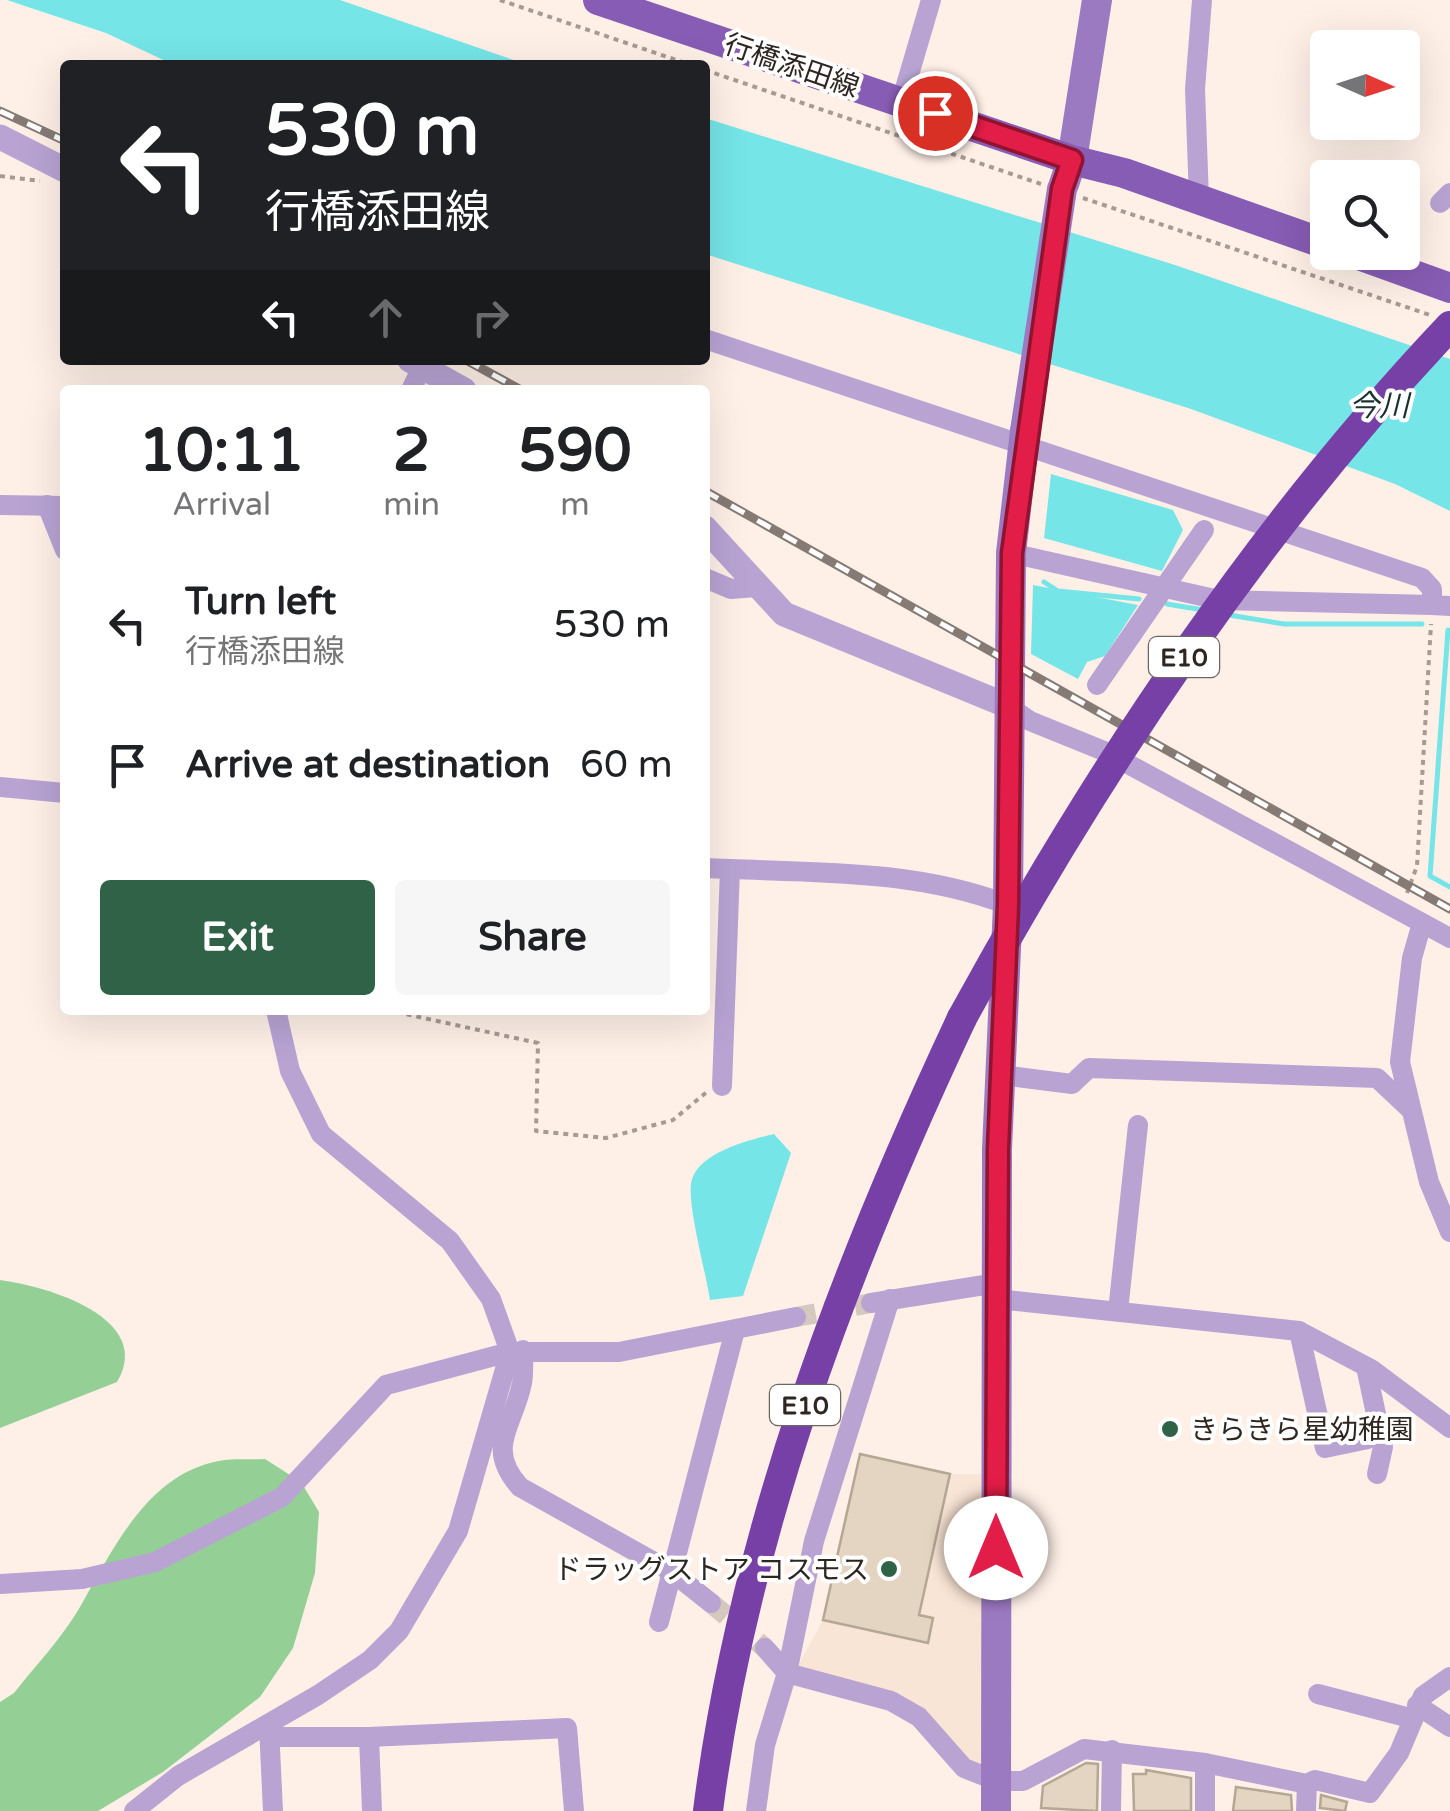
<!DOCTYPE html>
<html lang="en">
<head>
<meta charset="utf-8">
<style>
  :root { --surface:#fff; --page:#f6f6f6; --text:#202124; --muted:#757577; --accent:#2f6247 }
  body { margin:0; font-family:"Varela Round","Noto Sans JP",sans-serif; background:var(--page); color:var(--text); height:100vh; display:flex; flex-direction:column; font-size:38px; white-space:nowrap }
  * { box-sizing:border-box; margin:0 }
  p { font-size:32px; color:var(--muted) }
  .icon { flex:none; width:55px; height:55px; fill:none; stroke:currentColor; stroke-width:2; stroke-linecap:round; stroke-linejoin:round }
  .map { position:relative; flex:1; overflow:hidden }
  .side { position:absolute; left:60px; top:385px; width:650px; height:630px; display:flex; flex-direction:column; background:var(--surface); border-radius:10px; box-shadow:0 10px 40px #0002 }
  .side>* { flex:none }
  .guide { position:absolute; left:60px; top:60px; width:650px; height:305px; border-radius:10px; box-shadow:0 10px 40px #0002; background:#202124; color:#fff; overflow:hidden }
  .needle { width:65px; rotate:93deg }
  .buttons { position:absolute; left:1310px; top:30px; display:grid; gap:20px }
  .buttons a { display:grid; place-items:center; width:110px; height:110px; border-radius:10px; background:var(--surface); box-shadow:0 10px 40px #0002; font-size:50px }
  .pin { position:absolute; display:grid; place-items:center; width:85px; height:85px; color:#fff; margin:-42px; border:5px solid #fff; border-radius:50%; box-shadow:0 2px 10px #0007 }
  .me { position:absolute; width:110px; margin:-55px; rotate:0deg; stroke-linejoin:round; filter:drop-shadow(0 0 8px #0008) }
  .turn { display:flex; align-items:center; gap:35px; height:210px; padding:0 40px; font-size:45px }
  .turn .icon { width:130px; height:130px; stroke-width:2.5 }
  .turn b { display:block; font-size:70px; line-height:85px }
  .lanes { display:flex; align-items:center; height:95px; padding:0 40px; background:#0003; justify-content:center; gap:50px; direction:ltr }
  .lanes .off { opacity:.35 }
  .eta { display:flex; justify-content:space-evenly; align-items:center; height:170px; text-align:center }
  .eta b { font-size:60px; font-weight:700; line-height:70px }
  .cta { display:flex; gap:20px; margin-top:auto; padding:20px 40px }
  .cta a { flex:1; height:115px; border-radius:10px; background:var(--accent); color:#fff; font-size:40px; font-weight:700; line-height:115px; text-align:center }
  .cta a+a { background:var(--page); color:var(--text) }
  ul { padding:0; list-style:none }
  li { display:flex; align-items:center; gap:30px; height:140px; padding:0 40px }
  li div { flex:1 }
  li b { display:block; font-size:38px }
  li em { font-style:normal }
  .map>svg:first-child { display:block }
  .commercial { fill:#f9e5d5 }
  .forest { fill:#94d096 }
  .water { fill:#75e5e8 }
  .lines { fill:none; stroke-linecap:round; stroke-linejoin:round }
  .stream { stroke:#75e5e8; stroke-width:5 }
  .building { fill:#e3d5c1; stroke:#b4a793; stroke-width:2.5 }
  .minor-tunnel { stroke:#d4c8bf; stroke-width:20; stroke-dasharray:20 10; stroke-linecap:butt }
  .path { stroke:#a69a92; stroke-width:4; stroke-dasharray:5 5; stroke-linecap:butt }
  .minor { stroke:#b8a3d3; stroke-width:20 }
  .tertiary { stroke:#b8a3d3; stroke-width:25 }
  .secondary { stroke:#9c7ac2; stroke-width:30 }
  .primary { stroke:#875cb4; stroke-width:30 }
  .motorway { stroke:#7640a7; stroke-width:30 }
  .rail-casing { stroke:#867b74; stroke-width:9 }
  .rail { stroke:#fff; stroke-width:5; stroke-dasharray:15; stroke-linecap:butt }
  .secondary-bridge { stroke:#9c7ac2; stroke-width:30 }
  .motorway-bridge { stroke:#7640a7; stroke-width:30 }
  .route-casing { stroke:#92132f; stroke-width:25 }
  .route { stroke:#e11d48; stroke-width:18 }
  .poi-dot { fill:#2f6247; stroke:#fff; stroke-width:4 }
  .labels { text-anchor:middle; stroke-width:8; stroke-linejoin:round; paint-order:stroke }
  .shield { fill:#fff; stroke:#6d6763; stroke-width:2.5 }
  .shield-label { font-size:25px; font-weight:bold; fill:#2e2620 }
  .street-label { font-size:28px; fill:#2e2620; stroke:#fff }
  .poi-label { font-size:28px; fill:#2e2620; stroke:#fff; text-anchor:start }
  .water-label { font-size:30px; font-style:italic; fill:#1b3030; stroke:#fff }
</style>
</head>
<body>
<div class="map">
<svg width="1450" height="1811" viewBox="0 0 1450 1811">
  <rect width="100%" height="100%" fill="#fef0e7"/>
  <path class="commercial" d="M860,1454l90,20h38l-1,291 -17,-1 -64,-67 -109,-29 26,-48z"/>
  <g class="forest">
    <path d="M0,1280c47,6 155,38 117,102l-117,46z"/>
    <path d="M265,1459l36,23 18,30 -4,61 -22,75 -33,49 -97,75 -65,39h-98v-109l14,-9c22,-28 48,-55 66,-86 32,-56 67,-133 139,-146 15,-3 31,-1 46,-2z"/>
  </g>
  <g class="water">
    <path d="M7,0h333l188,65h-354l-68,-32z"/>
    <path d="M705,118l470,147 275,94v152l-55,-27 -204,-75 -486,-155z"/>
    <path d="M1051,474l122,36 10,20 -21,41 -118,-33z"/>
    <path d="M1033,585l105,20 -33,51 -18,6 -9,17 -47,-25z"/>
    <path d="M774,1134l17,19 -48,143 -33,4c-4,-27 -22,-92 -19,-116 4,-31 58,-44 83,-50z"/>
  </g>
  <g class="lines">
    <g class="stream">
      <path d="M1044,582l14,9 81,8"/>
      <path d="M1167,604l36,6"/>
      <path d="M1229,615l55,9h138"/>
      <path d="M1448,630l-18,246 20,11"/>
    </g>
  </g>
  <g class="building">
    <path d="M860,1454l90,20 -31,141 14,3 -5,25 -105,-23z"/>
    <path d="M1086,1763l12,1 -1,47 -56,-3 2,-22z"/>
    <path d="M1146,1770l45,8v33h-57l-1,-37h13z"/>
    <path d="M1236,1787l55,8 1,16h-59z"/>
    <path d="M1321,1795l26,7 -2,9 -25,-3z"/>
  </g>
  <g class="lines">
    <g class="minor-tunnel">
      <path d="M796,1317l75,-14"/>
      <path d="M711,1603l54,45"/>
    </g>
    <g class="path">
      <path d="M500,0l191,65"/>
      <path d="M705,70l336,114"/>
      <path d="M0,176l40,5"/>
      <path d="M1083,198l347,117"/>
      <path d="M1407,893l10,-27 14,-242"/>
      <path d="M387,1010l151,33 -2,88 70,7 67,-18 35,-29"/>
    </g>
    <g class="minor">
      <path d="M901,102l30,-102"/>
      <path d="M1199,199l-4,-110 7,-89"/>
      <path d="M1440,203l10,-10"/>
      <path d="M705,339l717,239 10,11v16l18,1"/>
      <path d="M411,390l11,-23"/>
      <path d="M0,505l65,1"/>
      <path d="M47,505l18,45"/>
      <path d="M1011,553l208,47 213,5"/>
      <path d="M705,578l26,11 25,-2"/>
      <path d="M1097,685l107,-155"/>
      <path d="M1008,706l22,15 74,30 346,187"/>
      <path d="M0,787l65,6"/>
      <path d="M705,868c102,5 207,0 303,37"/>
      <path d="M1422,923l-10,35 -12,104 29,120 21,50"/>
      <path d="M1001,1075l71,9 17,-16 288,10 33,31"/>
      <path d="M722,1086l8,-217"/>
      <path d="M997,1299l302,32 72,38 79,59"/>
      <path d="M871,1303l126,-20"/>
      <path d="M1118,1311l20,-186"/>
      <path d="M1299,1331l26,117 43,-9"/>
      <path d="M523,1350c0,11 1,22 -1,33 -8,42 -38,64 -2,104l152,85 39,31"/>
      <path d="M1366,1367l17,80 -6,27"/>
      <path d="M0,1584l82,-5 73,-17 127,-65 104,-112 124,-33h109l177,-35"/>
      <path d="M659,1622l76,-292"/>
      <path d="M765,1648l22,25 104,28 28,16 45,51 33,13h26l61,-32 121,14 102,21 8,-4 55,13 29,-40 24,-57 27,-19"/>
      <path d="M1318,1694l92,24"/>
      <path d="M1417,1705l33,22"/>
      <path d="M269,1727l4,84"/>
      <path d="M270,1737h99l3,74"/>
      <path d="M369,1737l198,-9 7,83"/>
      <path d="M1205,1763v48"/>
      <path d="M134,1811l44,-35 140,-81 52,-35 29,-29 59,-100 52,-179 -19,-53 -41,-58 -129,-107 -31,-63 -14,-61"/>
      <path d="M756,1811l9,-66 22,-72 27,-132 76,-242"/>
      <path d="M1111,1811l1,-61"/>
      <path d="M1306,1811l1,-27"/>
    </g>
    <g class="tertiary">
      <path d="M0,137l65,33"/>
      <path d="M410,360l54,30"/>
      <path d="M705,528l79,86 224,92"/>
    </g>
    <g class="secondary">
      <path d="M1064,184l8,-24 25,-160"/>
      <path d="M996,1811l1,-662 11,-244 3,-352 14,-122"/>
    </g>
    <g class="primary">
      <path d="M598,0l474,160 52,13 204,72"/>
      <path d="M1350,252l100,36"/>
    </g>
    <path class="motorway" d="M708,1811c35,-277 136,-542 254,-793"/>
    <g class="rail-casing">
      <g id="rail">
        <path d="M0,111l65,30"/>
        <path d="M466,360l55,30"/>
        <path d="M705,491l745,418"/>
      </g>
    </g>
    <use href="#rail" class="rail"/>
    <path class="secondary-bridge" d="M1025,431l37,-242"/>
    <path class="motorway-bridge" d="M962,1018c135,-247 294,-487 488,-692"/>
  </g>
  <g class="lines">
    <g class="route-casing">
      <path id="route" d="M935,113l137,47 -10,29 -50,364 -4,352 -10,244 -2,399"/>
    </g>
    <use href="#route" class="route"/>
  </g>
  <g class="poi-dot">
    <circle cx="1170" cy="1429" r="10"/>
    <circle cx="889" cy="1569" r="10"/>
  </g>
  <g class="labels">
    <g class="shield">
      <rect x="1149" y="637" width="70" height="40" rx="8"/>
      <rect x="770" y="1385" width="70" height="40" rx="8"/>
    </g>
    <g class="shield-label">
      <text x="1184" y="666">E10</text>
      <text x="805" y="1414">E10</text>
    </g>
    <g class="street-label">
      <text transform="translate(792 65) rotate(19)" y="10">行橋添田線</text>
    </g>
    <g class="poi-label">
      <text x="1190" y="1439">きらきら星幼稚園</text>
      <text x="869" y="1579" text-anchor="end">ドラッグストア コスモス</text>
    </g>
    <g class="water-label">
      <text x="1379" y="416">今川</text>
    </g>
  </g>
</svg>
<div class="buttons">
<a><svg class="needle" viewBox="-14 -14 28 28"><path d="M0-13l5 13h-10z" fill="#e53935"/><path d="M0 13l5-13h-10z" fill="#757577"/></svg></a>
<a><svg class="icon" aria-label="search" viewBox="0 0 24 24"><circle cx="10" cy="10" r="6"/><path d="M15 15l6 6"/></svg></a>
</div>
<div class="pin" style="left:935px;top:113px;background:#d93025"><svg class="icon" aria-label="arrive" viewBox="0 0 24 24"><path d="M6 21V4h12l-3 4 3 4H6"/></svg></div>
<svg class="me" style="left:996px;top:1548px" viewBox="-20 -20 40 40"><circle r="19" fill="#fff"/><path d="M0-13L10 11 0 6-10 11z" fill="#e11d48"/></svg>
<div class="guide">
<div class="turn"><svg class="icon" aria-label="left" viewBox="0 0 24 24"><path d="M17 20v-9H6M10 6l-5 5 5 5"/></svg><div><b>530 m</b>行橋添田線</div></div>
<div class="lanes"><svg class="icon" aria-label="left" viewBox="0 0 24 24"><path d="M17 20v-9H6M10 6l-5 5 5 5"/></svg><svg class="icon off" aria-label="ahead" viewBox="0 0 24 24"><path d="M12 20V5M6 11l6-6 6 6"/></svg><svg class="icon off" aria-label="right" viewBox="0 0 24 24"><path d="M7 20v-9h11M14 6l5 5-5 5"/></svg></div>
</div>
<section class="side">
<div class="eta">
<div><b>10:11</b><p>Arrival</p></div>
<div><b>2</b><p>min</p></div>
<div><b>590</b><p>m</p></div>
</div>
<ul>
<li><svg class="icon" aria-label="left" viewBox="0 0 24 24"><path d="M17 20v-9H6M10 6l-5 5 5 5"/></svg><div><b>Turn left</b><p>行橋添田線</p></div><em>530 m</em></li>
<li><svg class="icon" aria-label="arrive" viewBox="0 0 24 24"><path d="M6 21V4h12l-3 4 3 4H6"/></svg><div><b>Arrive at destination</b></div><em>60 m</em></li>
</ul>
<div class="cta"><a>Exit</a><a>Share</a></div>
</section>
</div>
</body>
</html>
